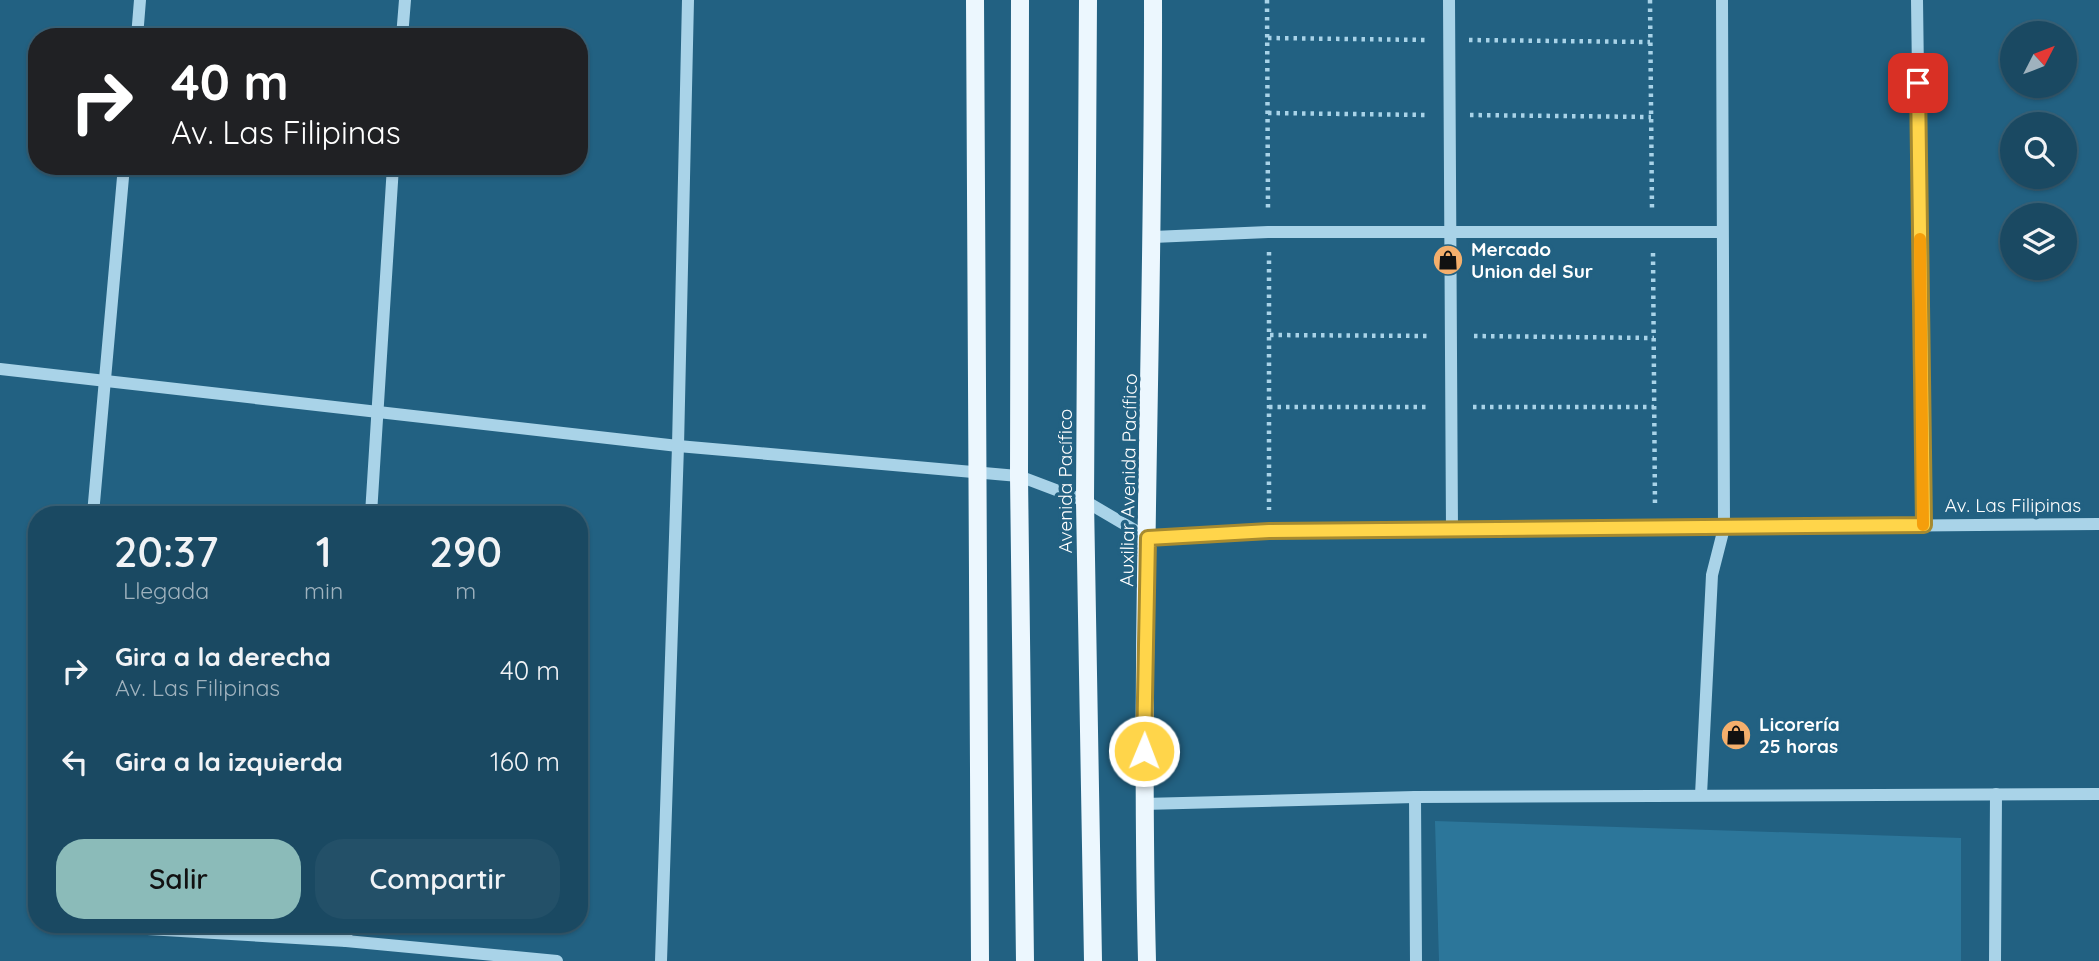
<!DOCTYPE html>
<html lang="es">
<head>
<meta charset="utf-8">
<style>
  :root { --surface:#1a4962; --page:#235068; --text:#f1f3f6; --muted:#9fb2be; --line:#386177; --accent:#8bbbb9 }
  body { margin:0; font-family:Quicksand,sans-serif; background:var(--page); color:var(--text); height:100vh; display:flex; flex-direction:column; font-size:26px; white-space:nowrap }
  * { box-sizing:border-box; margin:0 }
  p { font-size:23px; color:var(--muted) }
  .icon { flex:none; width:38px; height:38px; fill:none; stroke:currentColor; stroke-width:2; stroke-linecap:round; stroke-linejoin:round }
  .map { position:relative; flex:1; overflow:hidden }
  .side { position:absolute; left:28px; top:506px; width:560px; height:427px; display:flex; flex-direction:column; background:var(--surface); border-radius:28px; box-shadow:0 2px 5px #0004,0 0 0 2px var(--line) }
  .side>* { flex:none }
  .banner { position:absolute; left:28px; top:28px; width:560px; height:147px; border-radius:28px; box-shadow:0 2px 5px #0004,0 0 0 2px var(--line); background:#202124; color:#fff; overflow:hidden }
  .needle { width:46px; rotate:48deg }
  .buttons { position:absolute; left:2000px; top:21px; display:grid; gap:14px }
  .buttons a { display:grid; place-items:center; width:77px; height:77px; border-radius:50%; background:var(--surface); box-shadow:0 2px 5px #0004,0 0 0 2px var(--line); font-size:35px }
  .pin { position:absolute; display:grid; place-items:center; width:60px; height:60px; color:#fff; margin:-30px; border-radius:14px; box-shadow:0 4px 10px #0006 }
  .me { position:absolute; width:77px; margin:-38px; rotate:1deg; stroke-linejoin:round; filter:drop-shadow(0 0 5px #0008) }
  .turn { display:flex; align-items:center; gap:24px; height:147px; padding:0 28px; font-size:32px }
  .turn .icon { width:91px; height:91px; stroke-width:2.5 }
  .turn b { display:block; font-size:49px; line-height:60px }
  .eta { display:flex; justify-content:space-evenly; align-items:center; height:119px; text-align:center }
  .eta b { font-size:42px; font-weight:600; line-height:49px }
  .action { display:flex; gap:14px; margin-top:auto; padding:14px 28px }
  .action a { flex:1; height:80px; border-radius:28px; background:var(--accent); color:#111; font-size:28px; font-weight:600; line-height:80px; text-align:center }
  .action a+a { background:var(--page); color:var(--text) }
  ul { padding:0; list-style:none }
  li { display:flex; align-items:center; gap:21px; height:91px; padding:0 28px }
  li div { flex:1 }
  li b { display:block; font-size:26px }
  li em { font-style:normal }
  .map>svg:first-child { display:block }
  .green { fill:#2c769a }
  .lines { fill:none; stroke-linecap:round; stroke-linejoin:round }
  .path { stroke:#a9d3e8; stroke-width:4.5; stroke-dasharray:3.5 5; stroke-linecap:butt }
  .minor { stroke:#a9d3e8; stroke-width:12 }
  .major { stroke:#ecf7fe; stroke-width:18 }
  .route-casing { stroke:#a68a30; stroke-width:18 }
  .route { stroke:#ffd54a; stroke-width:12 }
  .slow { stroke:#f59e0b; stroke-width:12 }
  .labels { text-anchor:middle; stroke-width:7; stroke-linejoin:round; paint-order:stroke }
  .poi-label { font-size:19px; font-weight:bold; fill:#fff; stroke:#226182; text-anchor:start }
  .street-label { font-size:19px; fill:#fff; stroke:#226182 }
</style>
</head>
<body>
<div class="map">
<svg width="2099" height="961" viewBox="0 0 2099 961">
  <rect width="100%" height="100%" fill="#226182"/>
  <path class="green" d="M1435,821l526,17v123h-522z"/>
  <g class="lines">
    <g class="path">
      <path d="M1267,0l1,212"/>
      <path d="M1650,0l2,209"/>
      <path d="M1268,38l161,2"/>
      <path d="M1469,40l181,2"/>
      <path d="M1268,113l159,2"/>
      <path d="M1470,115l181,2"/>
      <path d="M1269,252v258"/>
      <path d="M1653,253l2,254"/>
      <path d="M1270,335l160,1"/>
      <path d="M1474,336l180,2"/>
      <path d="M1269,407h161"/>
      <path d="M1473,407h181"/>
    </g>
    <g class="minor">
      <path d="M1449,0l3,530"/>
      <path d="M1917,0l7,525"/>
      <path d="M137,37l3,-37"/>
      <path d="M402,37l3,-37"/>
      <path d="M1153,237l115,-5h453"/>
      <path d="M0,369l678,77 341,30 66,25 63,37 121,-7 830,-7"/>
      <path d="M93,514l31,-348"/>
      <path d="M371,514l22,-348"/>
      <path d="M1701,795l11,-220 12,-47 -2,-528"/>
      <path d="M1415,797l1,164"/>
      <path d="M1143,804l272,-7 684,-3"/>
      <path d="M64,924l282,17 211,20"/>
      <path d="M346,941l1,-17"/>
      <path d="M661,961l17,-515 10,-446"/>
      <path d="M1995,961l1,-167"/>
    </g>
    <g class="major">
      <path d="M975,0l5,961"/>
      <path d="M1020,0l-1,476 6,485"/>
      <path d="M1088,0l-3,501 8,460"/>
      <path d="M1147,961c-8,-320 7,-641 6,-961"/>
    </g>
  </g>
  <g class="lines">
    <g class="route-casing">
      <path id="route" d="M1144,751l4,-213 121,-7 655,-6 -6,-442"/>
    </g>
    <use href="#route" class="route"/>
    <path class="slow" d="M1920,239l3,286"/>
  </g>
  <defs>
    <g id="shop-disc" transform="scale(1.575)"><circle r="9.5" fill="#f4af6c" stroke="#226182"/><path d="M-5-2.5h2.3a2.7 3.5 0 0 1 5.4 0H5L5.5 6h-11ZM-1.5-2.5h3a1.5 2.3 0 0 0-3 0Z" fill="#111"/></g>
  </defs>
  <g fill-rule="evenodd">
    <use href="#shop-disc" x="1448" y="260"/>
    <use href="#shop-disc" x="1736" y="735"/>
  </g>
  <g class="labels">
    <g class="poi-label">
      <text x="1471" y="256">Mercado<tspan x="1471" dy="22">Union del Sur</tspan></text>
      <text x="1759" y="731">Licorería<tspan x="1759" dy="22">25 horas</tspan></text>
    </g>
    <g class="street-label">
      <text transform="translate(1128 480) rotate(-89)" y="7">Auxiliar Avenida Pacífico</text>
      <text transform="translate(1065 481) rotate(-90)" y="7">Avenida Pacífico</text>
      <text x="2013" y="512">Av. Las Filipinas</text>
    </g>
  </g>
</svg>
<div class="buttons">
<a><svg class="needle" viewBox="-14 -14 28 28"><path d="M0-13l5 13h-10z" fill="#e53935"/><path d="M0 13l5-13h-10z" fill="#9fb2be"/></svg></a>
<a><svg class="icon" aria-label="search" viewBox="0 0 24 24"><circle cx="10" cy="10" r="6"/><path d="M15 15l6 6"/></svg></a>
<a><svg class="icon" aria-label="layers" viewBox="0 0 24 24"><path d="M12 4l9 5-9 5-9-5zM3 14l9 5 9-5"/></svg></a>
</div>
<div class="pin" style="left:1918px;top:83px;background:#d93025"><svg class="icon" aria-label="arrive" viewBox="0 0 24 24"><path d="M6 21V4h12l-3 4 3 4H6"/></svg></div>
<svg class="me" style="left:1144px;top:751px" viewBox="-20 -20 40 40"><circle r="17" fill="#ffd54a" stroke="#fff" stroke-width="3"/><path d="M0-11L8 9 0 5-8 9z" fill="#fff"/></svg>
<div class="banner">
<div class="turn"><svg class="icon" aria-label="right" viewBox="0 0 24 24"><path d="M7 20v-9h11M14 6l5 5-5 5"/></svg><div><b>40 m</b>Av. Las Filipinas</div></div>
</div>
<section class="side">
<div class="eta">
<div><b>20:37</b><p>Llegada</p></div>
<div><b>1</b><p>min</p></div>
<div><b>290</b><p>m</p></div>
</div>
<ul>
<li><svg class="icon" aria-label="right" viewBox="0 0 24 24"><path d="M7 20v-9h11M14 6l5 5-5 5"/></svg><div><b>Gira a la derecha</b><p>Av. Las Filipinas</p></div><em>40 m</em></li>
<li><svg class="icon" aria-label="left" viewBox="0 0 24 24"><path d="M17 20v-9H6M10 6l-5 5 5 5"/></svg><div><b>Gira a la izquierda</b></div><em>160 m</em></li>
</ul>
<div class="action"><a>Salir</a><a>Compartir</a></div>
</section>
</div>
</body>
</html>
